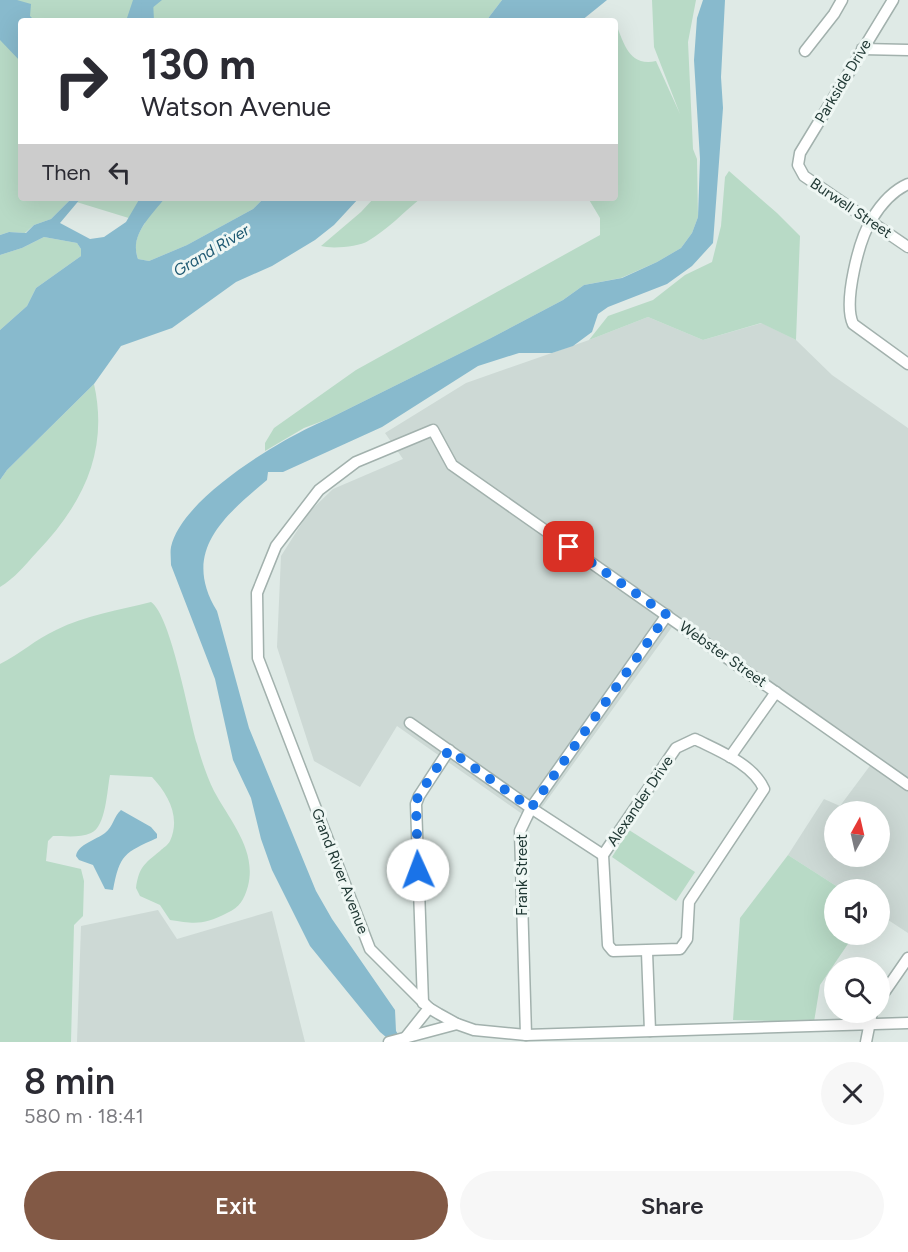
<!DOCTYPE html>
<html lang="en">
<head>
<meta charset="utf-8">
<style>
  :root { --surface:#fff; --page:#f7f7f7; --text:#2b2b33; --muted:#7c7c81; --accent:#825945 }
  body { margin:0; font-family:Figtree,sans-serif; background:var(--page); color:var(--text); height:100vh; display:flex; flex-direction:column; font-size:22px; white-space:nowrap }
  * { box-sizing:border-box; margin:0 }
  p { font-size:20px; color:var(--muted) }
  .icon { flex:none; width:33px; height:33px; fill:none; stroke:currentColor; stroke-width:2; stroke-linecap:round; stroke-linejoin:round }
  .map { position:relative; height:1042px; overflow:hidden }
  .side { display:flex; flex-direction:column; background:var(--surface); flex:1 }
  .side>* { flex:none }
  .guide { position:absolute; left:18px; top:18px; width:600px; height:183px; border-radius:6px; box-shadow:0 6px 24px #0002; background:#fff; color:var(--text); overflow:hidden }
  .needle { width:39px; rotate:8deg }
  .fabs { position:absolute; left:824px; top:801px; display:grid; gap:12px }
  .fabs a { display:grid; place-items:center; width:66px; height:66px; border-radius:50%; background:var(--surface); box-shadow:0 6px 24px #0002; font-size:30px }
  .pin { position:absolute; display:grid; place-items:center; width:51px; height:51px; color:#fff; margin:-26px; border-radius:12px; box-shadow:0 3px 9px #0006 }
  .me { position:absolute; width:66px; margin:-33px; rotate:358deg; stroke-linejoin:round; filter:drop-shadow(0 0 4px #0008) }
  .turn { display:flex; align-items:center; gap:21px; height:126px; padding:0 24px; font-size:27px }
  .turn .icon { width:78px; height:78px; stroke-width:2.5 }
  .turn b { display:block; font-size:42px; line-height:51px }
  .then { display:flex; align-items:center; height:57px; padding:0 24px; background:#0003; gap:12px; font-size:22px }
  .round { display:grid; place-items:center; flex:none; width:63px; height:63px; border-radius:32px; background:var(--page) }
  .head { display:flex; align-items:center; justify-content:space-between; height:102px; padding:0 24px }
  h1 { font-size:36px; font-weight:600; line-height:45px }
  .button { display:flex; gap:12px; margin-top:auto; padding:12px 24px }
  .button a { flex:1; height:69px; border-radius:36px; background:var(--accent); color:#fff; font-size:24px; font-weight:600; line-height:69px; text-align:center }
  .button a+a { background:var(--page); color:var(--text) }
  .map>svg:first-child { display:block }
  .built { fill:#cdd9d5; fill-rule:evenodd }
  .green { fill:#b8dac6 }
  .water { fill:#88bacd }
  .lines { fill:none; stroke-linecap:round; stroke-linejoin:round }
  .river { stroke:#88bacd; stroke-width:12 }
  .minor-casing { stroke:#a2b1ad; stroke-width:13 }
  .minor { stroke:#fff; stroke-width:10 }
  .route { stroke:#1a73e8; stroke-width:10; stroke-dasharray:0 18 }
  .labels { text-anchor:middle; stroke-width:6; stroke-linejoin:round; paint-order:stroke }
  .street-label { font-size:15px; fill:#213935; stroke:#eff7f4 }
  .water-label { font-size:16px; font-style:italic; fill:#1e5972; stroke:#eff7f4 }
</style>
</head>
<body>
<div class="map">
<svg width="908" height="1042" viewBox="0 0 908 1042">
  <rect width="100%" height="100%" fill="#dfeae6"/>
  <g class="built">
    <path d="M648,317l55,23 59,-17 34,17 36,35 76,53v505l-29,-19v-24l-38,-1 -53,-34 36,-56 16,7 32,-43 -200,-136 -140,194 -135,-95 -37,61 -46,-26 -37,-114 4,-91 28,-44 24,-23 70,-30 -18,-26 81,-50 123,-43zM834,812h45v44h-45z"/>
    <path d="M158,910l19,29 95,-28 33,131h-228l4,-116z"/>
  </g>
  <g class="green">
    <path d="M0,0h502l-16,21h-465v177h243l-11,11 -66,36 -38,16 -11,-2c-5,-14 -1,-24 7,-36l-75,-23 -19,19 -17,6 -9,8 -16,-1 -9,3z"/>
    <path d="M652,0h44l-8,42 5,107 4,10 1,58 -6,16 -11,15 -24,14 -36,16 -37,7 -21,15 -72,38 -163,81 -24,9 -39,23v-8l9,-15 82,-58 244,-135v-17l-12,-20h27v-176c9,20 13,45 41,39l24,53 -26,-67z"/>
    <path d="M729,171l48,42 23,23 -4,104 -35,-17 -58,17 -55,-23 -59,23 19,-24 45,-16 32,-25 27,-13 9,-36 4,-49z"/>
    <path d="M374,198h47c-17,14 -34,32 -53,43 -9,6 -37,8 -47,5l40,-34z"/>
    <path d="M44,237l33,6 4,6v7l-45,32 -9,18 -27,24v-75l22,-7z"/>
    <path d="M94,384c15,67 -11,120 -57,168 -12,13 -22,26 -37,35v-107l7,-10z"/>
    <path d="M151,602c20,13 38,116 46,142 4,15 10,33 17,47 16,30 43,59 34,95 -4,14 -8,21 -21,27 -23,12 -32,11 -57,7l-10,-15 -20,-9 -4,-8c3,-21 8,-24 24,-37 3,-3 8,-6 10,-10 11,-24 -2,-47 -18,-64l-42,-2c-3,15 -4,52 -19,58 -11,5 -26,3 -38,3l-5,5 -2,20 35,8 3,12 -1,35 -9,9 -3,117h-71v-378c20,-10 36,-25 56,-34 30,-15 63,-20 95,-28z"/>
    <path d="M629,830l66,42 -19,29 -64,-44z"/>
    <path d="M788,855l53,34 -7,1v44l20,1 -34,50 -6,37 -81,-2 7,-102z"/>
  </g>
  <g class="water">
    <path d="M0,0h17l14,4 -1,12 5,5h-14v41l-21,-22z"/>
    <path d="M133,0h29l-16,13 -3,8h-17z"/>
    <path d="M502,0h105l-26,21h-95z"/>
    <path d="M703,0h22l-4,77 2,31 -10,135 -21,23 -25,18 -59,23 -10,7 -6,18 -19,14 -21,7h-33l-41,13 -96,61 -99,45h-15l-1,8c-44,37 -86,72 -50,131l32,117 67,163 16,28 63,91 1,21 7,11h-11l-12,-10 -70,-86 -38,-76 -11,-31 -10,-41 -18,-38 -18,-81 -44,-114c0,-6 -1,-13 0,-18 11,-50 113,-110 157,-128l163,-81 72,-38 21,-15 38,-7 35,-16 24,-14 11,-15 6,-16 2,-58 -6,-99 3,-42z"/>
    <path d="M72,198h9l-21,25 30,16 14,-2 22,-15 14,-24h25c-14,18 -36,37 -27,61l11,2 38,-16 66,-36 11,-11h95l-25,27 -19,15 -43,26 -36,16 -64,46 -51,18 -27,38 -87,86 -7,10v-150l27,-24 9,-18 45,-32v-7l-4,-6 -33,-6 -22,11 -22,7v-20l9,-3 17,1 8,-8 17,-6z"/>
    <path d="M121,810l30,17 6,7v4c-33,15 -37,16 -44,52l-8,-1 -12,-24 -14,-5 -3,-4c2,-12 20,-16 29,-23 8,-6 9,-17 16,-23z"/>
  </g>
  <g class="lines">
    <path class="river" d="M147,0l1,21"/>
    <g class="minor-casing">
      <g id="minor">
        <path d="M893,0l-93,153 -2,12 6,11 104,71"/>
        <path d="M862,49l46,1"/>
        <path d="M805,51l29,-37 8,-14"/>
        <path d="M908,184c-16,7 -27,20 -36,35 -13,20 -29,83 -19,105l55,40"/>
        <path d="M410,723l121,85 72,47"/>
        <path d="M695,739c24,12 58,25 69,50l-75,113 -2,37 -7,10 -67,2 -5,-6 -5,-90 73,-107z"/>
        <path d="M730,757l46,-65"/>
        <path d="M908,785l-456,-320 -19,-35 -77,32 -37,28 -43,56 -19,47 1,65 112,291 59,59 10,6 18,10 17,6 52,5 382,-12"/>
        <path d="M647,952l3,79"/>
        <path d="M879,1000l29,-42"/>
        <path d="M423,1003l-7,-199 3,-8 30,-46"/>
        <path d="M526,1035l-6,-204 11,-23 136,-193"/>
        <path d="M405,1038l24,-30"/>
        <path d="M389,1042l68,-18"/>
        <path d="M866,1042l6,-30"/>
      </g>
    </g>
    <use href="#minor" class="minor"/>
  </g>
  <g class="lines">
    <path class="route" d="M418,870l-2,-66 2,-8 31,-46 82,58 136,-193 -98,-68"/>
  </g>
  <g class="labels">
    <g class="street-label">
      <text transform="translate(843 81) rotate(-59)" y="5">Parkside Drive</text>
      <text transform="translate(851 208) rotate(34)" y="5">Burwell Street</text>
      <text transform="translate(723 654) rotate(35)" y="5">Webster Street</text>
      <text transform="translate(640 801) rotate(-56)" y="5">Alexander Drive</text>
      <text transform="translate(340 871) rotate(69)" y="5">Grand River Avenue</text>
      <text transform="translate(522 875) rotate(-90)" y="5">Frank Street</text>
    </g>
    <g class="water-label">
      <text transform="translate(211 250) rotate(-31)" y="6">Grand River</text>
    </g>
  </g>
</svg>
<div class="fabs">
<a><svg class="needle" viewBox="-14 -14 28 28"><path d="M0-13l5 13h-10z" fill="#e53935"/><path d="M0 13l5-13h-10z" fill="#7c7c81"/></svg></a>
<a><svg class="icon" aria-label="sound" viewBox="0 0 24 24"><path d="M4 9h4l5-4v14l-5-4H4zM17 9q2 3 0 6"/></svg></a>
<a><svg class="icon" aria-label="search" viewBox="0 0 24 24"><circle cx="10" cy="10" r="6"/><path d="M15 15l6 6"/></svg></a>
</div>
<div class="pin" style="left:569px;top:547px;background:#d93025"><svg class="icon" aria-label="arrive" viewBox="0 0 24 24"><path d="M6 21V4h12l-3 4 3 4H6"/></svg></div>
<svg class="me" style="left:418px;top:870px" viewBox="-20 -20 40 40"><circle r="19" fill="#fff"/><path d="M0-13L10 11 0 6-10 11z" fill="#1a73e8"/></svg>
<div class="guide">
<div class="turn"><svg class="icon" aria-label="right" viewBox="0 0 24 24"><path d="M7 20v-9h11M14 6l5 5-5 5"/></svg><div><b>130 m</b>Watson Avenue</div></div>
<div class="then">Then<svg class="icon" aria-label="left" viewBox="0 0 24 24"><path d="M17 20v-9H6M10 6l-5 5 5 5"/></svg></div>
</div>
</div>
<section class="side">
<div class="head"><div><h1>8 min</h1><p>580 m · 18:41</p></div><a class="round"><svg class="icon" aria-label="close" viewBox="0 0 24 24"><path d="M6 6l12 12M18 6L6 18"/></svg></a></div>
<div class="button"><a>Exit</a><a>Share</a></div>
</section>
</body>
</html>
